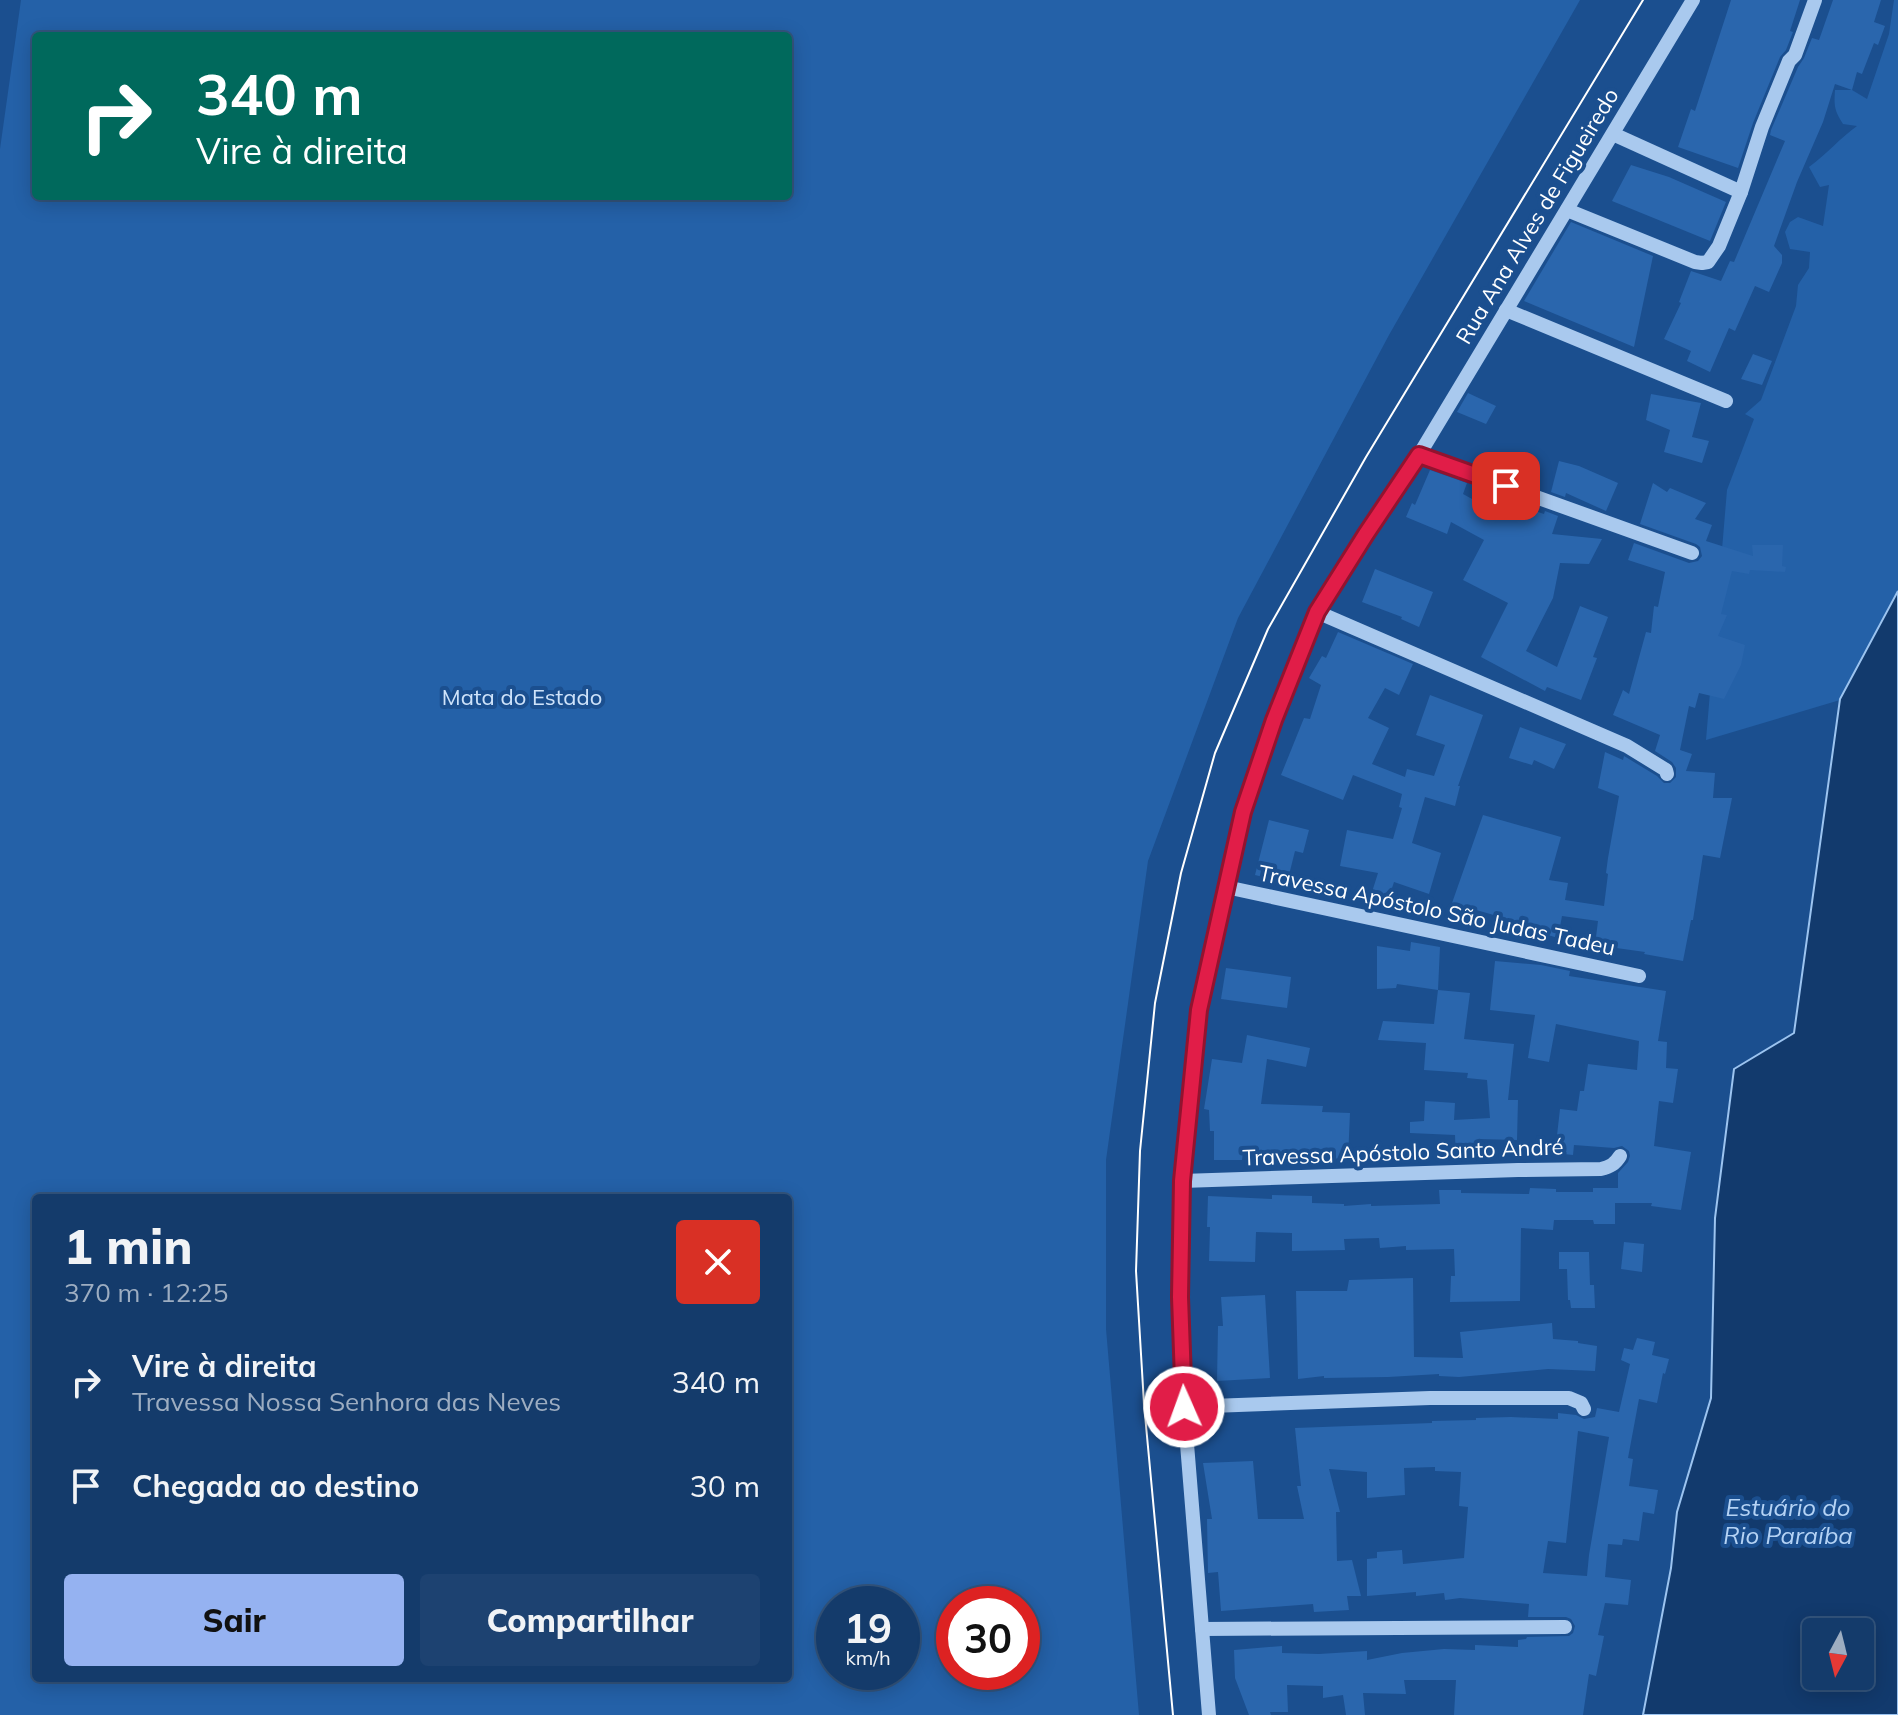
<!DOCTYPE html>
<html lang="pt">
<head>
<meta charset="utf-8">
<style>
  :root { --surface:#143b6b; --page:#1d4271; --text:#f1f3f6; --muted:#9dadc1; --line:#33557e; --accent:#95b2f1 }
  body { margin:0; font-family:Mulish,sans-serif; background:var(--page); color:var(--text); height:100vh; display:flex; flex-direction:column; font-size:30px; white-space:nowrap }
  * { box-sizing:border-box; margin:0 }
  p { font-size:26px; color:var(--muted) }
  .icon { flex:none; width:44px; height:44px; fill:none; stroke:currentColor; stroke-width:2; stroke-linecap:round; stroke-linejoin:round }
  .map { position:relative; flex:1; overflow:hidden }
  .drawer { position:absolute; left:32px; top:1194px; width:760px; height:488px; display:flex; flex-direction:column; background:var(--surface); border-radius:8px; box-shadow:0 4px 20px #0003,0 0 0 2px var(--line) }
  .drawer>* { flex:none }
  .hud { position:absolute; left:32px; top:32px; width:760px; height:168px; border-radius:8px; box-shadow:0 4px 20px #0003,0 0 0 2px var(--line); background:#00695c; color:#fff; overflow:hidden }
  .needle { width:52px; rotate:187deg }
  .fabs { position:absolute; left:1802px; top:1618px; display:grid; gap:16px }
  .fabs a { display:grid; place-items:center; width:72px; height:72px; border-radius:8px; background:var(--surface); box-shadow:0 4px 20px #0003,0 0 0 2px var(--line); font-size:40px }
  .speed { position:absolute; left:816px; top:1586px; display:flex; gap:16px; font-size:40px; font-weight:700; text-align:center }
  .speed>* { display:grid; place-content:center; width:104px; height:104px; border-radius:50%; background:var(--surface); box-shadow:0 4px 20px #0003,0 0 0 2px var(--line); line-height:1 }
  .speed small { font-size:20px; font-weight:400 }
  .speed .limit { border:12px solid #d22; background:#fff; color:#111 }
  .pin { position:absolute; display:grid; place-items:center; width:68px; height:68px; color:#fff; margin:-34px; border-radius:16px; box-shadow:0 4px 12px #0006 }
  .me { position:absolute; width:88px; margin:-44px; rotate:358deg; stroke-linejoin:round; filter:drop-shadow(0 0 6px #0008) }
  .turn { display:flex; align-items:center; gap:28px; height:168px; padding:0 32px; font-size:36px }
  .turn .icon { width:104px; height:104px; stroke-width:2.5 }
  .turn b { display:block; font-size:56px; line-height:68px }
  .round { display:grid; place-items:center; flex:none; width:84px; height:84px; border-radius:8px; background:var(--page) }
  .overview { display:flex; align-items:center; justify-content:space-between; height:136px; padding:0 32px }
  h1 { font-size:48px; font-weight:800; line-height:60px }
  .primary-button { display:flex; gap:16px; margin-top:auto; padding:16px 32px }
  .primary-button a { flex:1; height:92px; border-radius:8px; background:var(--accent); color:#111; font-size:32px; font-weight:800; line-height:92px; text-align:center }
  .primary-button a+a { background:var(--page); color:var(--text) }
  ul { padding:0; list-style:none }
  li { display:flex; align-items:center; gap:24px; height:104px; padding:0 32px }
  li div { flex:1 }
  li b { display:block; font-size:30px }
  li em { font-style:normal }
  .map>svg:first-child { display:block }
  .green { fill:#2461a8; fill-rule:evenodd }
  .water { fill:#123a6d; stroke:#9cc4f0; stroke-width:2; fill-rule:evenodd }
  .building { fill:#2a66ad; fill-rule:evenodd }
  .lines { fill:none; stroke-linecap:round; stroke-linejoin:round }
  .minor { stroke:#a9c9ee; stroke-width:14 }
  .tram { stroke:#fff; stroke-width:2 }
  .route-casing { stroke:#92132f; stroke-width:20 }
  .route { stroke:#e11d48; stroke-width:14 }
  .labels { text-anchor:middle; stroke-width:8; stroke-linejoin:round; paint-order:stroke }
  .street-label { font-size:22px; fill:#fff; stroke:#1b4f8f }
  .park-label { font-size:22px; fill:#cfe3fa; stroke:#1b4f8f }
  .water-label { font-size:24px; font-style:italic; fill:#b5d3f5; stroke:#1b4f8f }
</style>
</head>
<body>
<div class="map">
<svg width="1898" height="1715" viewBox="0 0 1898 1715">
  <rect width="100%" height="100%" fill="#1b4f8f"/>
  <g class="green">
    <path d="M21,0h1559l-191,335 -151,283 -90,243 -42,299v169l33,386h-1139v-1566zM788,36v160h-752v-160zM788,1198v480h-752v-480zM834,1604h68v68h-68zM1022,1604v68h-68v-68z"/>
    <path d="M1894,0h4v1715h-255l28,-147 6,-56 34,-114 4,-180 19,-149 60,-36 46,-333 -134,40 21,-250 27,-71 -9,-5 16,-14 35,-94 2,-21 11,-17 1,-16 -20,-3 -5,-17 5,-10 8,-5 25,9 6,-41 -9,2 -11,-20c18,-13 31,-29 48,-41l-14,-2c-9,-14 -9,-18 -8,-34h17l15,9 22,-65zM1816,1632h44v44h-44z"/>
  </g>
  <path class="water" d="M1898,591v1124h-255l28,-147 6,-56 34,-114 4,-180 19,-149 60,-36 46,-334zM1816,1632h44v44h-44z"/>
  <g class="building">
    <path d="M1731,0h69l-10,31 3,1 -7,18 -6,7 -27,66 -15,45 -60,-21 13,-38 4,2z"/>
    <path d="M1833,0h48l-7,22 11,4 -7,19 -4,-2 -12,31 -5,-2 -5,18 -17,-6 -12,38 -26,60 -23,64 8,9v8l-13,29 -14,-6 -20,45 -6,-3 -19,44 -23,-11 4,-10 -27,-12 17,-36 -2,-1 12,-31 30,10 9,-20 4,1 51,-121 -15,-6 1,-5 27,-63 6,-9 8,-20 7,2z"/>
    <path d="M1631,165l38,12 57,25 -16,39 -98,-40z"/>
    <path d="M1571,222l82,34 -19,91 -110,-46z"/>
    <path d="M1753,354l19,7 -10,24 -21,-6z"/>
    <path d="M1468,393l28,13 -10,18 -29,-12z"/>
    <path d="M1651,394l50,9 -9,34 17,4 -7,22 -38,-11 6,-22 -24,-10z"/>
    <path d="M1559,461l20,5 39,17 -12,28 -40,-18 -1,4 -14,-5z"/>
    <path d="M1430,470l37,13 -4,11 29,16 6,-16 15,5 -2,4 33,11 1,-3 13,5 -6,18 50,5 -13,25 -29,-1 -7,35 -27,53 31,16 23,-61 28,11 -15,40 4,1 -16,42 -34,-13 -2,4 -64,-34 27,-54 -45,-23 21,-40 -33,-18 -4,12 -41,-17 6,-14 3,2z"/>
    <path d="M1653,483l14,9 3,-4 36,15 -11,16 17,6 -6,16 47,15 -1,-11h31l-1,21 4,1 -1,5 -35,-2 -1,4 -17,-3 -11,43 6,1 -9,21 27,9 -4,20 -17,34 -25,-6 -4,15 -6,-2 -9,44 12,4 -6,17 29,2 -2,25h19l-12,60 -17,-3 -10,65h-2l-8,41 -39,-7 1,-2 -50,-7 3,-24 -36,-5 -4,22 -48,-14 1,-4 -59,-17 31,-88 78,22 -12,43 19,3 -3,17 39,6 4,-32 -2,-1 2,-15 11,-62 -21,-8 7,-36 18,8 1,-4 33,20 7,7h6l6,-6v-9l-4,-6 -17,-11 5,-16 -47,-20 10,-25 6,4 17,-62 5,1 3,-27 4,1 7,-35 -37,-12 6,-17 55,20 9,-2 4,-5 -2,-9 -4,-3 -56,-20z"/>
    <path d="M1375,569l58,23 -14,35 -18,-8 1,-2 -40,-15z"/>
    <path d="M1338,632l75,32 -14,31 -14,-7 -17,30 21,10 -17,36 33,13 2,-8 27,7 11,-31 -29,-10 14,-40 53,20 -25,71h2l-5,20 -30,-9 -13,46 29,10 -12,41 -35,-12 -5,15 -17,-5 6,-19 -38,-7 7,-36 46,9 9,-31 -3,-1 3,-13 -49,-19 -10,25 -62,-25 23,-57 6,1 11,-34 -12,-7 13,-22 4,2z"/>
    <path d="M1520,727l46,17 -12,25 -20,-9 -2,5 -23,-7z"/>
    <path d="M1269,820l40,10 -6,23 -8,-2 -8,32 -32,-8z"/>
    <path d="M1411,942l29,5 -2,43 -41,-6 -1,4 -19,1v-43l33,5z"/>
    <path d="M1495,961l46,4 29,6 -1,5 97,15 -8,50 9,1 -1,26 12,1 -5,34 -14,-2 -5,45 37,6 -10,58 -30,-4 1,-3h-37v21h-21l-1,-4h-39l-1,10 -32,-2 -1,73 -70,1 1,-26h4l-1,-27 -48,1v-4l-26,2 -1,-10 -35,1 1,11 -53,1v-18l-36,-1 -1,30 -46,-1 1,-34h-3l1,-31 64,3v-4l40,1v7l32,1v2l27,-2v2l69,-2 -1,-14h22v3l68,1 1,-6 26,1v3h37v-4h25v-15l10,-11 2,-6 -1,-5 -7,-5 -8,2 -40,-3 -1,10 -18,-2 5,-44 17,2 3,-20h4l4,-27 49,6 2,-29 -83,-17 -7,38 -21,-4 7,-43 -45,-5z"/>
    <path d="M1226,968l65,9 -4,31 -66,-9z"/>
    <path d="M1438,990l32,3 -6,46 50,5 -6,56h10l-1,40 -38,-1v21h-23l-1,-25 -45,-2v-11l14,-1 1,-20 30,2 -1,17 36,-2 -3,-38 -20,-2 1,-5 -44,-3 2,-27 -48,-3 5,-19 51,3z"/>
    <path d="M1247,1035l63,13 -4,19 -39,-8 -6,45 62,2 -1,6 28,1 -2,46 -22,-1 1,-5 -84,-2 -1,9h-28v-29h-4l-1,-21 -5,-1 8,-50 30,4z"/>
    <path d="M1624,1242l20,2 -2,28 -21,-3z"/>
    <path d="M1559,1252h30l1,33h4l1,23h-24l-1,-8h-2l-1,-31h-8z"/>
    <path d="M1413,1278l1,79 49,1 -3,-26 92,-9 1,16 25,2v2l19,3 -2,25 -47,-2 -89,8 -20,-1v-2l-51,3 -64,1v-2l-26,3 -2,-88h51l2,-11z"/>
    <path d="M1265,1295l5,83 -53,3 1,-55h5l-2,-29z"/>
    <path d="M1637,1338l18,4 -3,13 17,4 -4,15 -2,-1 -6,30 -18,-4 -11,59 5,1 -4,27 29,4 -4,24 -11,-2 -4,29 -16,-2 -1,6 -14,-1 -3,33 26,3 -3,25 -23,-2 -7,32 6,1 -8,40 -7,-2 -6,41h-129l2,-35h-52l2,14 -43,-1 2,22h-19l-3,-20 -20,3v-12l-36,-1 1,27h-18l1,3h-22l-14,-37 -1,-28 48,-4v7l37,1 48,-3v9l35,-7 42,-4 31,1v-5l43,2v-7l8,-1 1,-2 42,-1 4,-3 2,-7 -4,-7 -5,-2h-38l1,-13 -69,-6 -15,2 -1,-7 -28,3v-4l-49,4v-37l10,-1v-6l25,-2 1,14 61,-6 4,-51 -9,-1 2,-34 -26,-1v-4l-31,1 1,27 -38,3v-26l-38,-3 11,43h-4l1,49 15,-1 9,36h-14l2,14 -35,2 -1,-8 -92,7 -3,-39 -10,1 -1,-54h5l-9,-56 50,-2 5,58h46l-7,-33h4l-6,-58 137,-5v-2l44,-1v-2l35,-1 47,2v-6l18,2 8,4 11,-2 2,-9 22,4 11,-48 -9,-4 3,-12 9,2zM1578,1431l31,6 -20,118 -2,21 -44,-3 5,-32 18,2z"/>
  </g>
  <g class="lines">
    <g class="minor">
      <path d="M1613,134l128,58"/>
      <path d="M1567,210l128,52 7,1 6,-1 11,-16 22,-54 21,-65 27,-66 6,-6 20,-55"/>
      <path d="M1506,310l220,91"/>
      <path d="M1419,455l273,98"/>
      <path d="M1317,612l310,134 39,24 1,4"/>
      <path d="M1226,887l413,89"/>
      <path d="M1182,1181l336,-11 83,-1c9,-2 14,-5 19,-13"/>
      <path d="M1184,1407l246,-9h139l12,5 3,6"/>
      <path d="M1202,1629l363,-2"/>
      <path d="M1209,1715l-25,-308 -4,-110 2,-116 17,-171 44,-198 31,-92 43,-108 49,-78 53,-79 274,-455"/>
    </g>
    <path class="tram" d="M1173,1715l-29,-311 -8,-133 4,-120 15,-148 26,-130 34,-120 53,-124 98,-172 277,-457"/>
  </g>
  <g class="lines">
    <g class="route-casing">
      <path id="route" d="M1184,1407l-4,-110 2,-116 17,-171 44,-198 31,-92 43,-108 49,-78 53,-79 87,31"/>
    </g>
    <use href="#route" class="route"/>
  </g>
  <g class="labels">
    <g class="street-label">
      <text transform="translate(1537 216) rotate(-59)" y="8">Rua Ana Alves de Figueiredo</text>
      <text transform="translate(1437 910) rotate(12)" y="8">Travessa Apóstolo São Judas Tadeu</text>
      <text transform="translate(1403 1152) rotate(-2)" y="8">Travessa Apóstolo Santo André</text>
    </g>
    <g class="park-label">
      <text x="522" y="705">Mata do Estado</text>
    </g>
    <g class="water-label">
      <text x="1788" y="1516">Estuário do<tspan x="1788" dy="28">Rio Paraíba</tspan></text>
    </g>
  </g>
</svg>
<div class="fabs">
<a><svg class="needle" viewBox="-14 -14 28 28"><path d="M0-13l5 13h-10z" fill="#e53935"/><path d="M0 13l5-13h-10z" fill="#9dadc1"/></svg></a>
</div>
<div class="speed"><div>19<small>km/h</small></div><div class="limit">30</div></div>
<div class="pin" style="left:1506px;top:486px;background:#d93025"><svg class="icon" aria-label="arrive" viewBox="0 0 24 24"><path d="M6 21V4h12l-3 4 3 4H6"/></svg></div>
<svg class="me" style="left:1184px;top:1407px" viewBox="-20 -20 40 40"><circle r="17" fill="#e11d48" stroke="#fff" stroke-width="3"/><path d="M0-11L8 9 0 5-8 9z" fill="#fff"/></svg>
<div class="hud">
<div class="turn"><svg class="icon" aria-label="right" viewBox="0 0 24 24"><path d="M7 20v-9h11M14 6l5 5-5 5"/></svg><div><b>340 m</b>Vire à direita</div></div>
</div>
<section class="drawer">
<div class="overview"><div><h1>1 min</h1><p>370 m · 12:25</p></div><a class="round" style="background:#d93025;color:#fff"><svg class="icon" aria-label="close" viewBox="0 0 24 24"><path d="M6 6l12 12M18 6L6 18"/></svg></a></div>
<ul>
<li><svg class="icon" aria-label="right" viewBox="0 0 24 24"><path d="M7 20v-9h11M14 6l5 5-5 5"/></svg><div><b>Vire à direita</b><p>Travessa Nossa Senhora das Neves</p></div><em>340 m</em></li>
<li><svg class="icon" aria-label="arrive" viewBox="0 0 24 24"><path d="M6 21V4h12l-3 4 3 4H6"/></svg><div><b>Chegada ao destino</b></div><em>30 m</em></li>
</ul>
<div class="primary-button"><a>Sair</a><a>Compartilhar</a></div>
</section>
</div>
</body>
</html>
